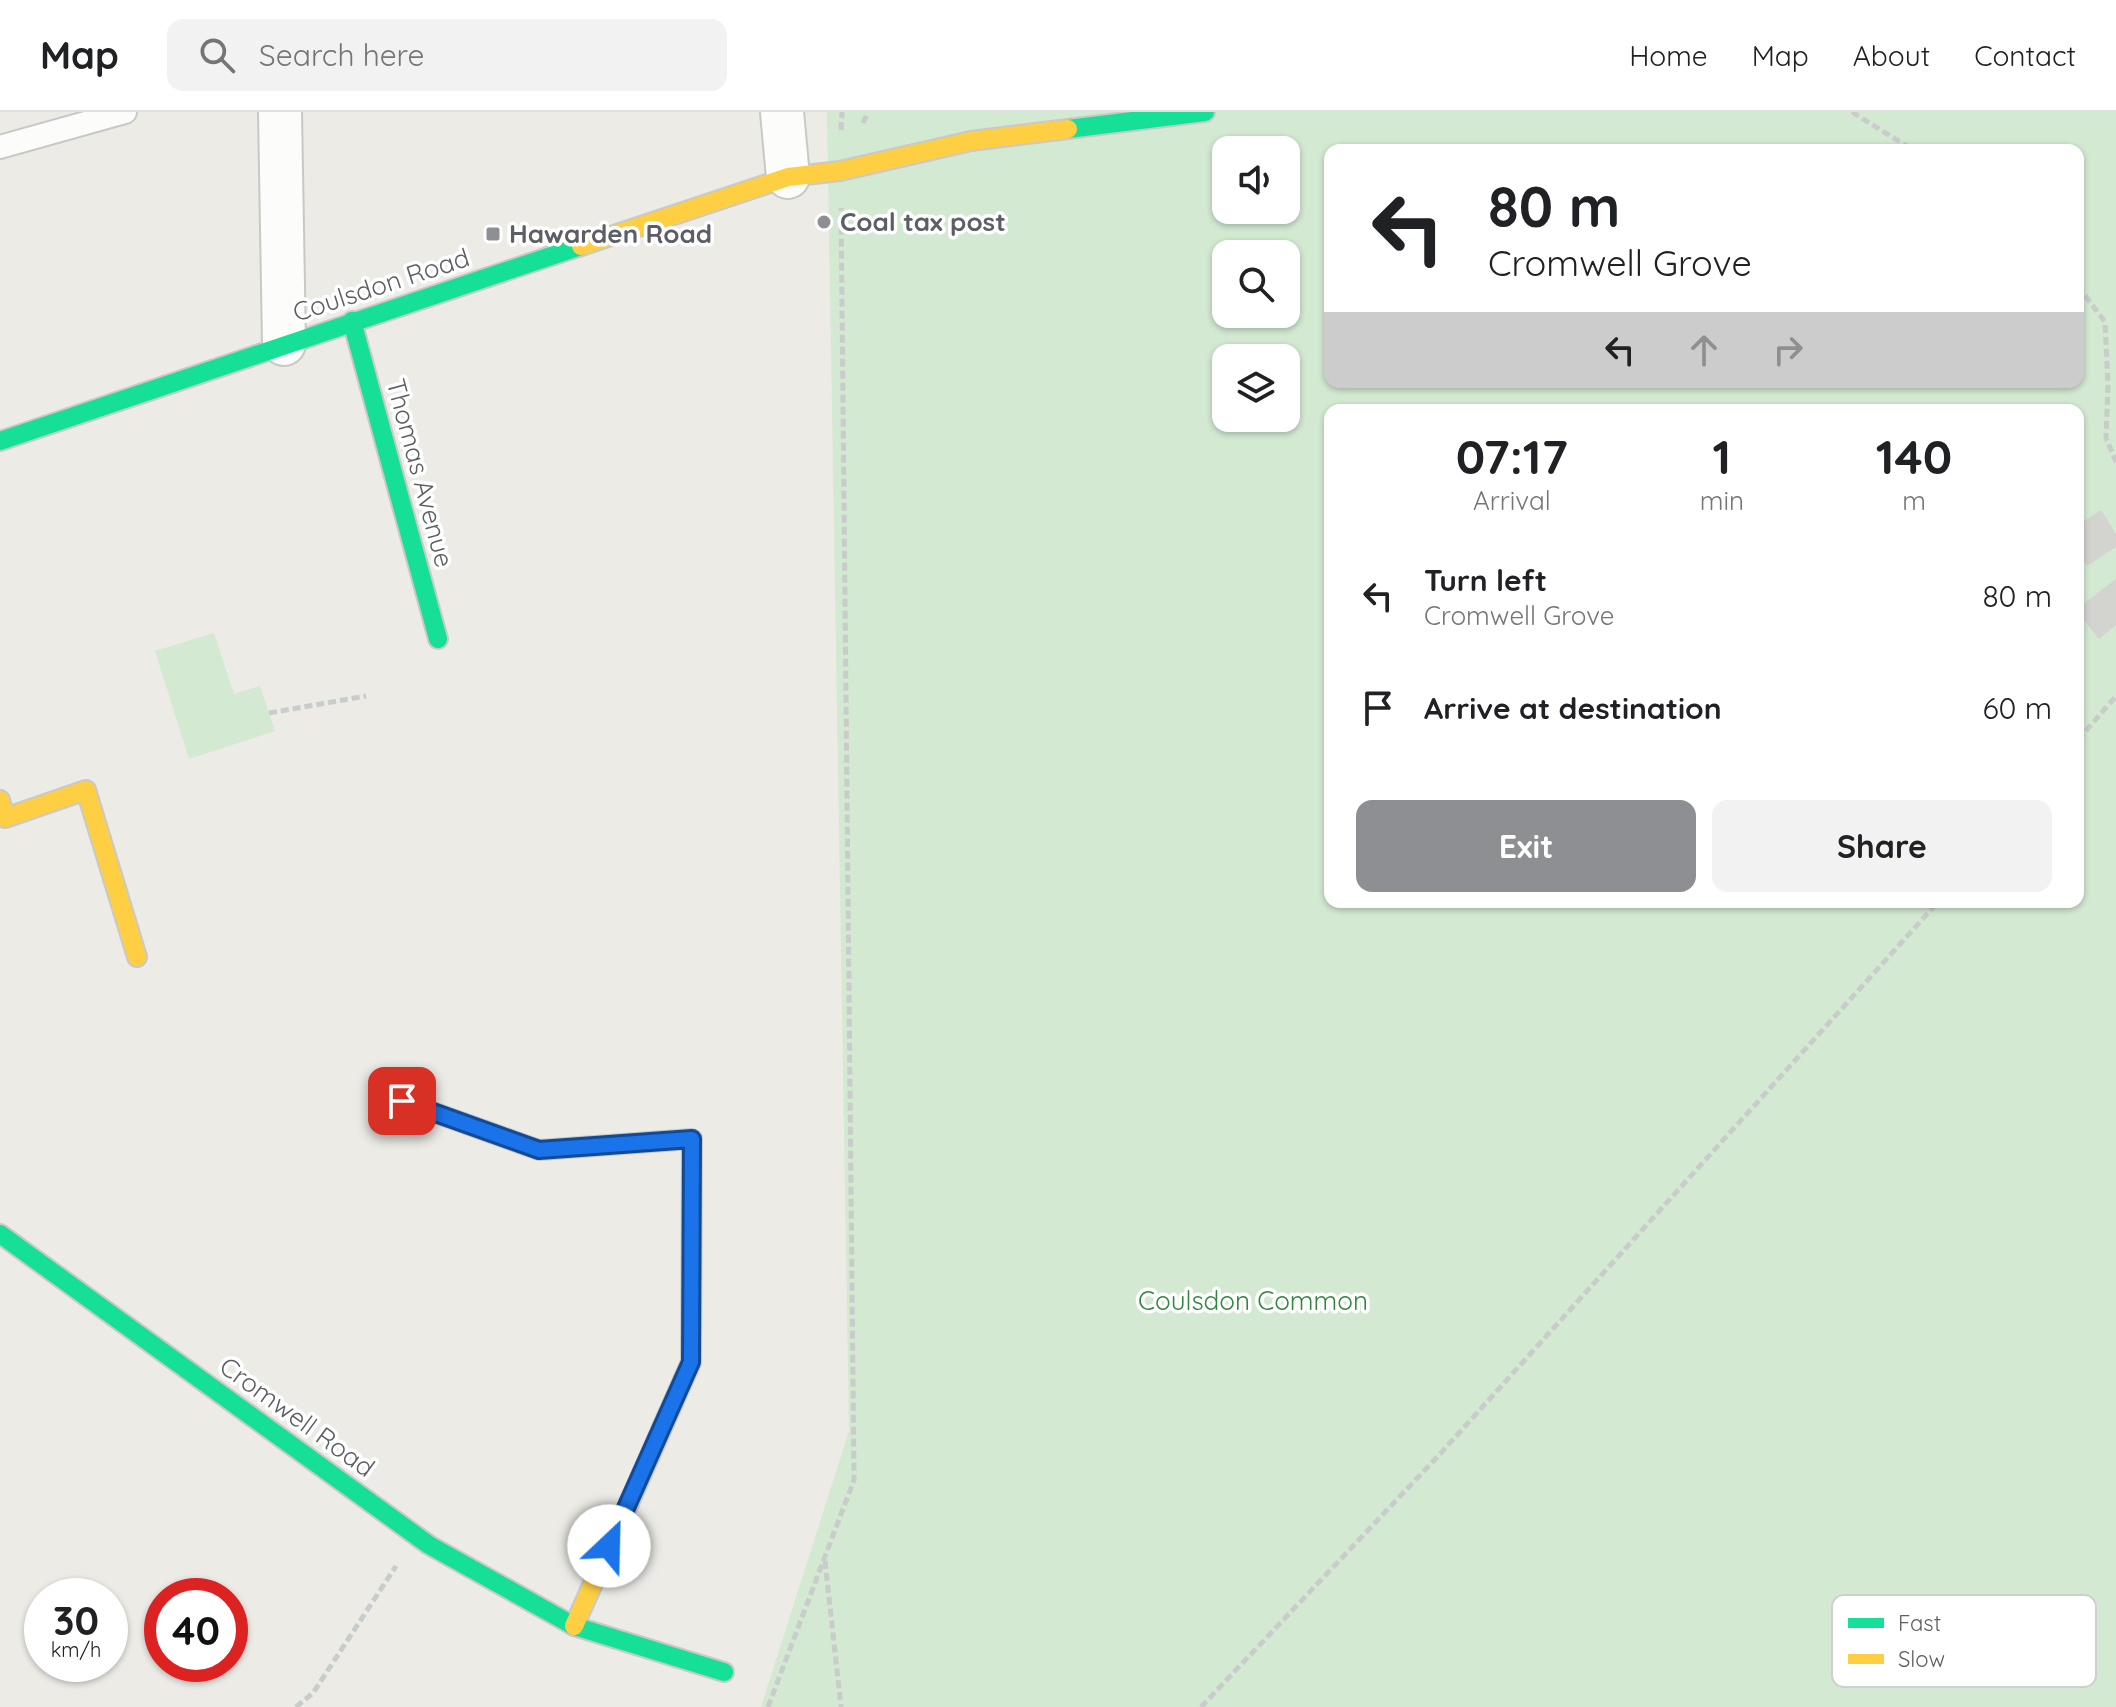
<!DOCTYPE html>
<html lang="en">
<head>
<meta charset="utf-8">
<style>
  :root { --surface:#fff; --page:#f2f2f2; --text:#202124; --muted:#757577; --line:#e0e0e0; --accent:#8e8f92 }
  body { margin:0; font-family:Quicksand,sans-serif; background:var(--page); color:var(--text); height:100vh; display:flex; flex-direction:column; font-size:30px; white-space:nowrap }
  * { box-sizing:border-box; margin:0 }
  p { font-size:26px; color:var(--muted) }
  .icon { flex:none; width:44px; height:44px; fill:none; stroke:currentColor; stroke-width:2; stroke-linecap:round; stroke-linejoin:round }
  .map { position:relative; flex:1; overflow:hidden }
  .panel { position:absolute; left:1324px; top:292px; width:760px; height:504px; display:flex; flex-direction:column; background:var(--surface); border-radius:16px; box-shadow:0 2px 6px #0004 }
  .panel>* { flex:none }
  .hud { position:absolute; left:1324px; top:32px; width:760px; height:244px; border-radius:16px; box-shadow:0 2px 6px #0004; background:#fff; color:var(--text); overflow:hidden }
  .tools { position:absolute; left:1212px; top:24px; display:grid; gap:16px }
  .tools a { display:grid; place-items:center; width:88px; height:88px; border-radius:16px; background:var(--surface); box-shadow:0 2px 6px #0004; font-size:40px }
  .speed { position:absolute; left:24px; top:1466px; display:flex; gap:16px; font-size:40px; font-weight:700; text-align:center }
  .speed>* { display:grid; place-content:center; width:104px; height:104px; border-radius:50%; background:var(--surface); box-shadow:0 2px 6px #0004; line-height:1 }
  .speed small { font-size:20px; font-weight:400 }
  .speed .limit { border:12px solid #d22; background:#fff; color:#111 }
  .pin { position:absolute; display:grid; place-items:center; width:68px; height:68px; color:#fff; margin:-34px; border-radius:16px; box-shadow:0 4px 12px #0006 }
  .me { position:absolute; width:88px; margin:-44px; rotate:24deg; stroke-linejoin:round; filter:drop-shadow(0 0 6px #0008) }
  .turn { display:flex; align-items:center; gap:28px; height:168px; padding:0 32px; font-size:36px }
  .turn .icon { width:104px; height:104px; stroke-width:2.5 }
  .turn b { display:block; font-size:56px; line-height:68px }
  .lanes { display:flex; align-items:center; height:76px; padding:0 32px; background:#0003; justify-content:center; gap:40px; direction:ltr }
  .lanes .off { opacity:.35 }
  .eta { display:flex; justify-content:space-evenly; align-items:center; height:136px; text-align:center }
  .eta b { font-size:48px; font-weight:700; line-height:56px }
  .button { display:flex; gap:16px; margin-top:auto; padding:16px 32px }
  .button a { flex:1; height:92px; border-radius:16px; background:var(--accent); color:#fff; font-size:32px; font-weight:700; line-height:92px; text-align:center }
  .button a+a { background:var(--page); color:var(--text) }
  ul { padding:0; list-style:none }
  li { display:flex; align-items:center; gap:24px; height:112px; padding:0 32px }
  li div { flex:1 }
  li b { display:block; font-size:30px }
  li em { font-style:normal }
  header { display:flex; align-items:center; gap:48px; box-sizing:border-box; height:112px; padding:0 40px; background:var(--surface); border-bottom:2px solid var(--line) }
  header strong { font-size:38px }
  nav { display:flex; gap:44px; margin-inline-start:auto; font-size:28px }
  .search { width:560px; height:72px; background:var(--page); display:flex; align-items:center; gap:20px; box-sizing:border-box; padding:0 28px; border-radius:16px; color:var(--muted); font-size:30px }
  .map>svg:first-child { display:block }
  .green { fill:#d3e9d2; fill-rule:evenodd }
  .building { fill:#d3d3d0 }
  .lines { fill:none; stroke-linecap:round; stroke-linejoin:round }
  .lane-casing { stroke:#c8c8c6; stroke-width:26 }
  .street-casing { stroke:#c8c8c6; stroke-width:46 }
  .fast-casing { stroke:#c8c9c8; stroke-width:22 }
  .slow-casing { stroke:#c8c9c8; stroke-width:22 }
  .path { stroke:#c8ccca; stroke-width:5; stroke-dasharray:8 4; stroke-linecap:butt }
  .lane { stroke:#fcfcfb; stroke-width:22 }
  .street { stroke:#fcfcfb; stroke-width:42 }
  .fast { stroke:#16e098; stroke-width:18 }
  .slow { stroke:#ffcf43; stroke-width:18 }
  .route-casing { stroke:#114b97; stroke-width:20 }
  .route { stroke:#1a73e8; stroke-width:14 }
  .poi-dot { fill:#8e8f92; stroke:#fff; stroke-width:3 }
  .labels { text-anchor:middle; stroke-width:7; stroke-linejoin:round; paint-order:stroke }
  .poi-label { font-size:26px; font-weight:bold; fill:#5b5e64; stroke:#fff; text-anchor:start }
  .street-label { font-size:26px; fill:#5b5e64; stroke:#fff }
  .park-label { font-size:26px; fill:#31863e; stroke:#fff }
  .key { fill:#fff; stroke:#cecfd0; stroke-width:2 }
  .key-label { font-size:22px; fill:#5b5e64 }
</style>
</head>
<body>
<header>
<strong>Map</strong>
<div class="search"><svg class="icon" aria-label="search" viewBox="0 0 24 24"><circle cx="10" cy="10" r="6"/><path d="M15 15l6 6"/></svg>Search here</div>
<nav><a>Home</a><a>Map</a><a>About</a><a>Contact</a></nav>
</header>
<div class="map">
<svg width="2116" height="1595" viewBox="0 0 2116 1595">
  <rect width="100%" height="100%" fill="#ecebe6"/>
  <g class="green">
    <path d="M827,0h1289v1595h-1355l88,-276zM1226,38h60v60h-60zM1330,38h748v232h-748zM1226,142h60v60h-60zM1226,246h60v60h-60zM1330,298h748v492h-748z"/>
    <path d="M214,521l20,61 26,-8 15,45 -86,28 -34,-108z"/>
  </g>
  <g class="building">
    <path d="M2101,398l15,24v13l-29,19 -9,-15v-26z"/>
    <path d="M2116,467v46l-17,14 -21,-26v-5z"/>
  </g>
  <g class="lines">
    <g class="lane-casing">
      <path id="lane" d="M0,35l125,-35"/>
    </g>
    <g class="street-casing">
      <g id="street">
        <path d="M280,0l4,232"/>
        <path d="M782,0l6,65"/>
      </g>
    </g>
    <g class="fast-casing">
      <g id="fast">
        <path d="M1068,17l137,-17"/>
        <path d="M352,209l86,318"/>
        <path d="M0,329l581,-195"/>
        <path d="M402,989l137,49 153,-11 -1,223 -62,141"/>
        <path d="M0,1122l429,311 145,81 150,46"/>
      </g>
    </g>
    <g class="slow-casing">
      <g id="slow">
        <path d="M581,134l207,-69 52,-6 131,-30 97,-12"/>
        <path d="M0,688l5,18 81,-28 51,167"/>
        <path d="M574,1514l55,-123"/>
      </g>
    </g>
    <g class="path">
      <path d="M1852,0l61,38"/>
      <path d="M863,11l5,-11"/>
      <path d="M841,18l1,-18"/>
      <path d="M2078,174l27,36 3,63 -2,53 10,24"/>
      <path d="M269,601l97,-17"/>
      <path d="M2078,628l38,-44"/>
      <path d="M825,1449l16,146"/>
      <path d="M296,1595l17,-14 83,-127"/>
      <path d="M768,1595l86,-227 -13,-1272"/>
      <path d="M1201,1595l239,-253 498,-552"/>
    </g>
    <use href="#lane" class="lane"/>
    <use href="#street" class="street"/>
    <use href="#fast" class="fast"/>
    <use href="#slow" class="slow"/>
  </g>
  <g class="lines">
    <g class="route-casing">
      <path id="route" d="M402,989l137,49 153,-11 -1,223 -82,184"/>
    </g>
    <use href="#route" class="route"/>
  </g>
  <g class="poi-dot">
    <circle cx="824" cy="110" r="8"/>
    <rect x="485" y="114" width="16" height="16" rx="4"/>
  </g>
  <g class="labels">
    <g class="poi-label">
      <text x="840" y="119">Coal tax post</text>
      <text x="509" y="131">Hawarden Road</text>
    </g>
    <g class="street-label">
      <text transform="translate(381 173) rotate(-18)" y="9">Coulsdon Road</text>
      <text transform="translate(420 361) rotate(75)" y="9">Thomas Avenue</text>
      <text transform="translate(297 1305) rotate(36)" y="9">Cromwell Road</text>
    </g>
    <g class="park-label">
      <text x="1253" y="1198">Coulsdon Common</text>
    </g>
  </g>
  <rect x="1832" y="1483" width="264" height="92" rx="12" class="key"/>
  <rect x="1848" y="1506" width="36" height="10" fill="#16e098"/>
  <rect x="1848" y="1542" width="36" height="10" fill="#ffcf43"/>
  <g class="key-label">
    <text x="1898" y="1519">Fast</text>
    <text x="1898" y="1555">Slow</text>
  </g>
</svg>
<div class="tools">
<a><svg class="icon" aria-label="sound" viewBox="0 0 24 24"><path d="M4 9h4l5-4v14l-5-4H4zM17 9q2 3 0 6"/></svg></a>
<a><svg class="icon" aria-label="search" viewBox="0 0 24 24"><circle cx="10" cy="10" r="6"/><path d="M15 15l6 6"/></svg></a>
<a><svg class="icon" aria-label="layers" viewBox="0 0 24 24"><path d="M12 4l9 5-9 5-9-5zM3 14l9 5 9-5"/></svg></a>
</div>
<div class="speed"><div>30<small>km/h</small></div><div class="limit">40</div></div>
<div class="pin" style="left:402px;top:989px;background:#d93025"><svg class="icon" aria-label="arrive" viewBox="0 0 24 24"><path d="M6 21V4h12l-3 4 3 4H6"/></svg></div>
<svg class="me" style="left:609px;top:1434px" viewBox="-20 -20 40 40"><circle r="19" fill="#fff"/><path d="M0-13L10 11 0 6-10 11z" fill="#1a73e8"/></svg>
<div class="hud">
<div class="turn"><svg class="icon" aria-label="left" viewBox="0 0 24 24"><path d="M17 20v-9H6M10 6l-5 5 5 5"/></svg><div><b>80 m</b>Cromwell Grove</div></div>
<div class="lanes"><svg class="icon" aria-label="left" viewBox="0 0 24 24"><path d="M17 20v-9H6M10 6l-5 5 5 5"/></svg><svg class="icon off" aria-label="ahead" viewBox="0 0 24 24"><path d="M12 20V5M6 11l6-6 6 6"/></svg><svg class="icon off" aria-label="right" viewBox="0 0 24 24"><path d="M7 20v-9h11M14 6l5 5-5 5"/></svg></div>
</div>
<section class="panel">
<div class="eta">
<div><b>07:17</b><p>Arrival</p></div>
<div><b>1</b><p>min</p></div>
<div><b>140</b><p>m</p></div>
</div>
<ul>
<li><svg class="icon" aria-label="left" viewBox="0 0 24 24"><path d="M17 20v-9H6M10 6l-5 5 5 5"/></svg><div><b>Turn left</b><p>Cromwell Grove</p></div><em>80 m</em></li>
<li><svg class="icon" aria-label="arrive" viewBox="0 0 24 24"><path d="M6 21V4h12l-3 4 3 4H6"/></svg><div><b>Arrive at destination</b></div><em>60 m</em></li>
</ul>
<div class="button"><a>Exit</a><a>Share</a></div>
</section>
</div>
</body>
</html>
